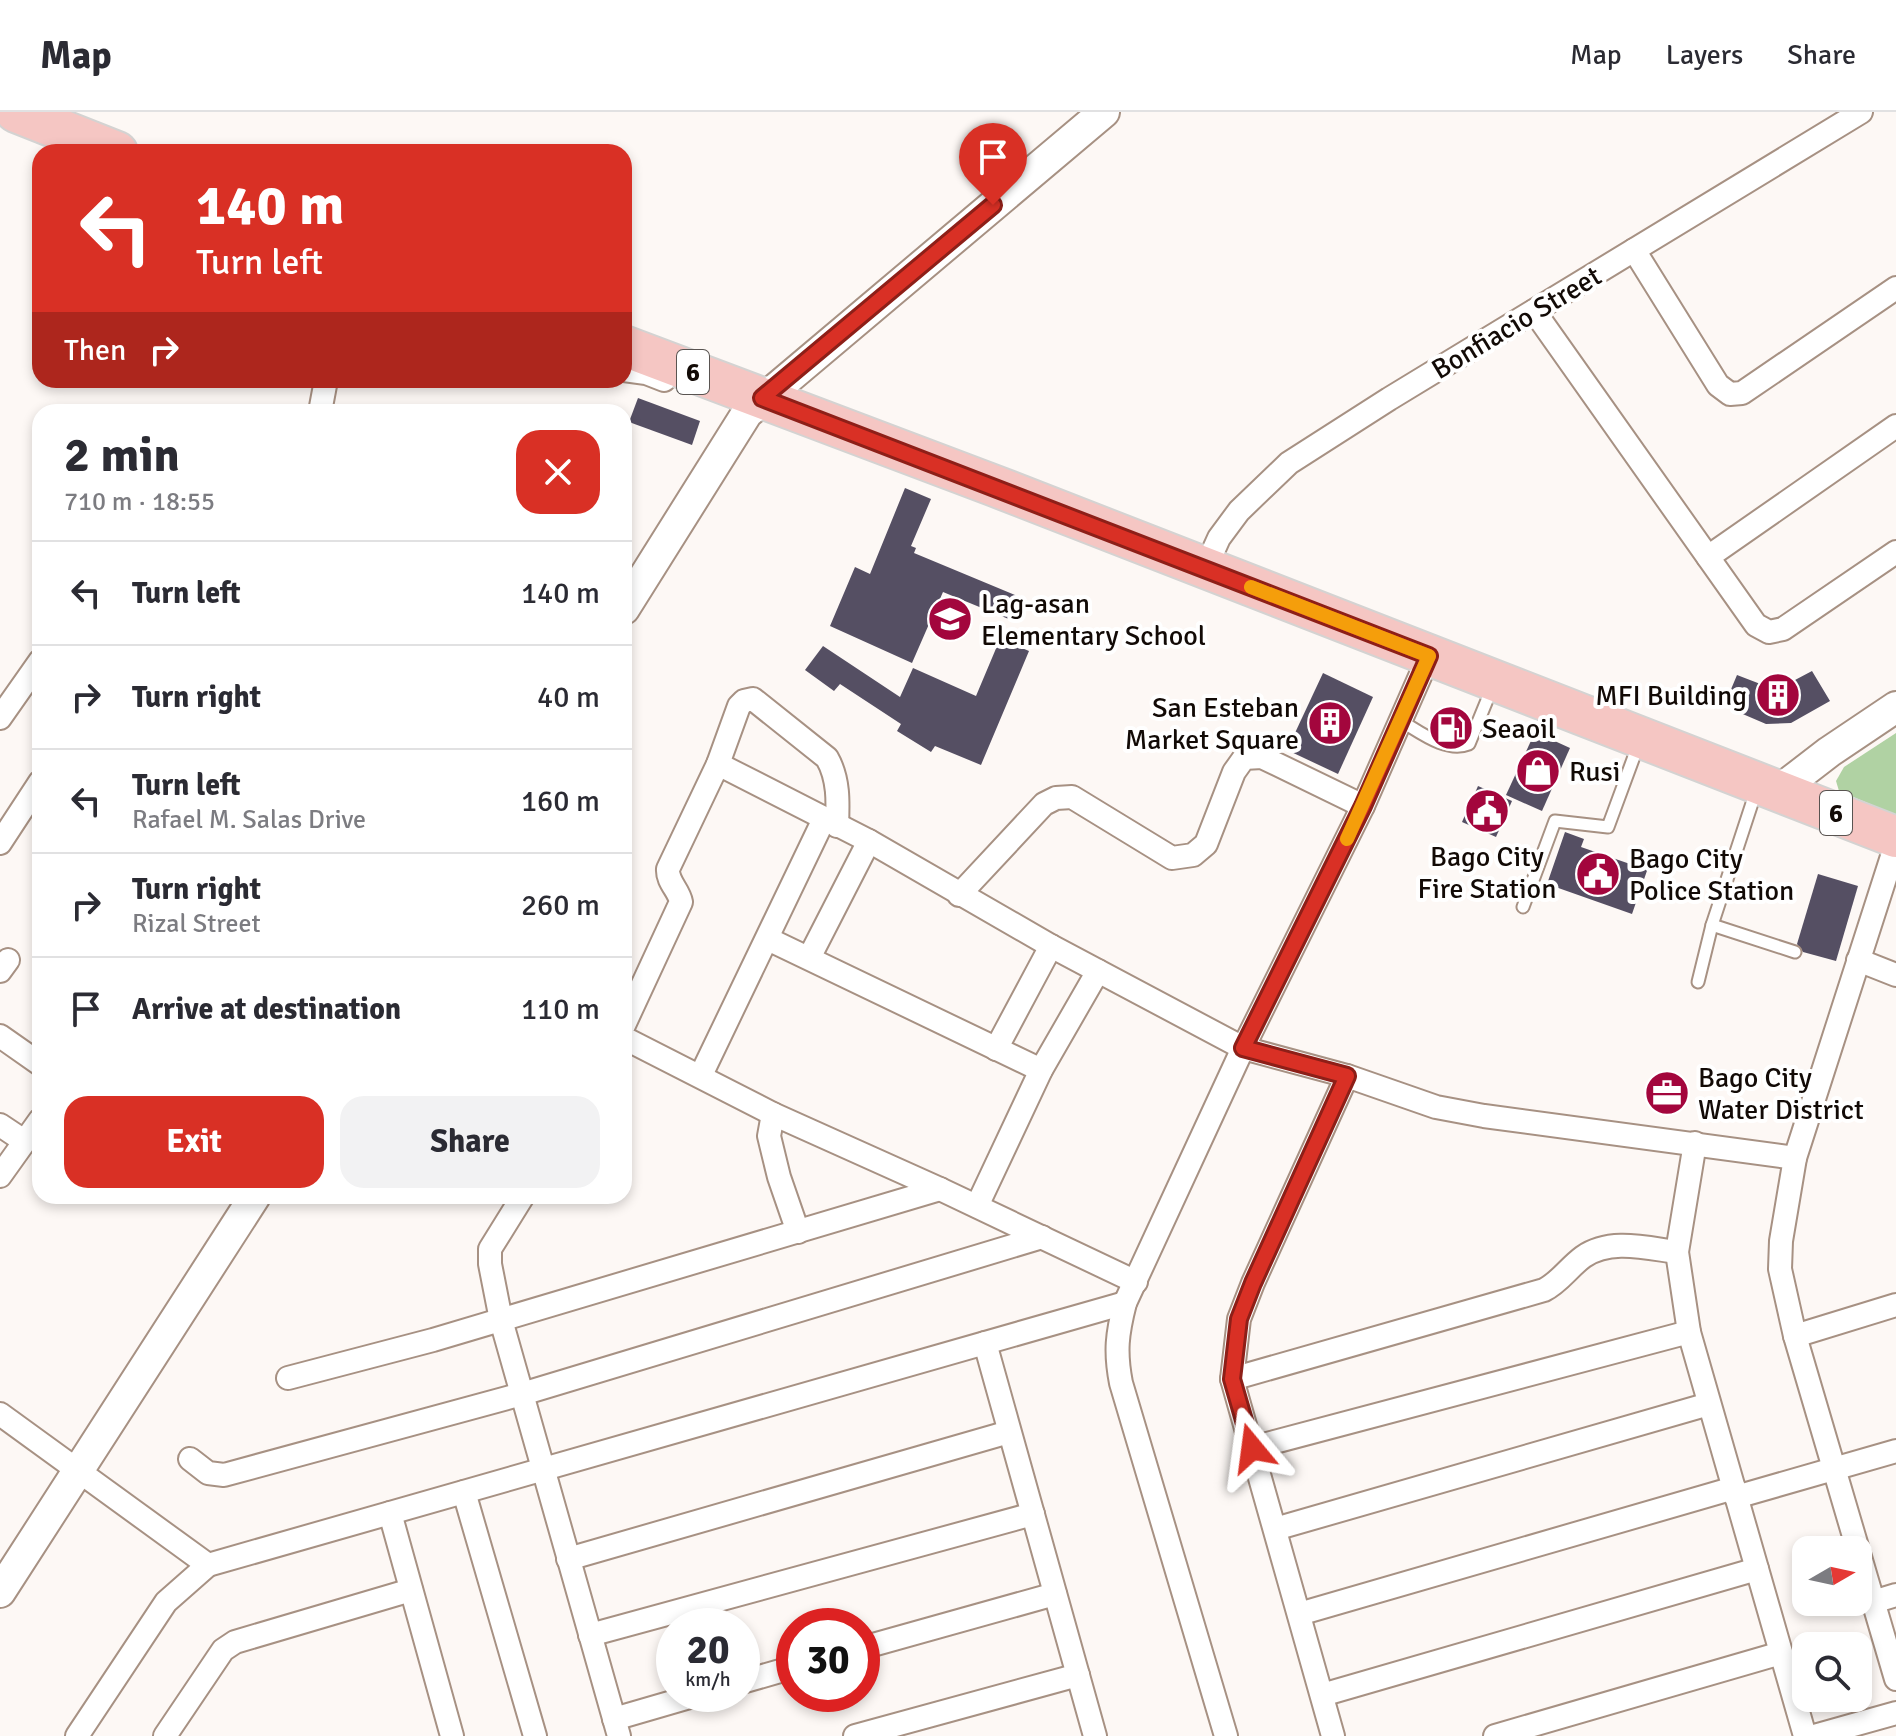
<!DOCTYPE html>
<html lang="en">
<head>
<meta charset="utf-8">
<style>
  :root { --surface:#fff; --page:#f2f2f3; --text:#2b2b33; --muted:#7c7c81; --line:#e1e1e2; --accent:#d93025 }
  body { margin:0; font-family:Signika,sans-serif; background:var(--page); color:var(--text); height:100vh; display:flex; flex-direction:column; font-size:30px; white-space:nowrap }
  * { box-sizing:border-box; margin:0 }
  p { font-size:26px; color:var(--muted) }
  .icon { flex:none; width:44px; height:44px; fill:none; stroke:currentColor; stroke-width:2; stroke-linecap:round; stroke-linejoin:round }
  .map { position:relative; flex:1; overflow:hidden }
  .details { position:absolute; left:32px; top:292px; width:600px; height:800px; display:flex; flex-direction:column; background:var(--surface); border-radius:24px; box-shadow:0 4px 12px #0003 }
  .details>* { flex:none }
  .hud { position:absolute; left:32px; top:32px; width:600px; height:244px; border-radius:24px; box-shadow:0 4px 12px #0003; background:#d93025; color:#fff; overflow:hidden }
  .needle { width:52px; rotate:81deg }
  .buttons { position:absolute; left:1792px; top:1424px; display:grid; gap:16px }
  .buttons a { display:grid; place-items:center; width:80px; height:80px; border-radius:16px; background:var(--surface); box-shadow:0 4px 12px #0003; font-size:40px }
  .speed { position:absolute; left:656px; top:1496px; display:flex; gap:16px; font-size:40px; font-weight:700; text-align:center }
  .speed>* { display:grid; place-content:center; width:104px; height:104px; border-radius:50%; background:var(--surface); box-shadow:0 4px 12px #0003; line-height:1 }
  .speed small { font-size:20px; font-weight:400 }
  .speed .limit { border:12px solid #d22; background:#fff; color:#111 }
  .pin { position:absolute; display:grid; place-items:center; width:68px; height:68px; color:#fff; margin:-82px -34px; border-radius:50% 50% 50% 0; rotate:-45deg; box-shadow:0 0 8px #0007 }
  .pin .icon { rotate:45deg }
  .me { position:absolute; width:88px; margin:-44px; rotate:344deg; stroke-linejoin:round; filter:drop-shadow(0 0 6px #0008) }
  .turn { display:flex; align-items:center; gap:28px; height:168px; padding:0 32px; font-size:36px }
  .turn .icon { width:104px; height:104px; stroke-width:2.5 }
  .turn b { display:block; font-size:56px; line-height:68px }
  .then { display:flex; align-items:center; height:76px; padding:0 32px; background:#0003; gap:16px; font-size:30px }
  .round { display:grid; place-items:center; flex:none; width:84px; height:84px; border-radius:24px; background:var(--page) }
  .head { display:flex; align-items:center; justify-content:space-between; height:136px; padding:0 32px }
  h1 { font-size:48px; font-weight:700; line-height:60px }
  .primary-button { display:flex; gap:16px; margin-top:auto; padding:16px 32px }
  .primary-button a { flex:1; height:92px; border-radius:24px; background:var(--accent); color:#fff; font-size:32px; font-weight:700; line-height:92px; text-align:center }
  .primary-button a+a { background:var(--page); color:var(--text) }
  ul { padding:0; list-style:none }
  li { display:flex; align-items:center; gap:24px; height:104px; padding:0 32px; border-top:2px solid var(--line) }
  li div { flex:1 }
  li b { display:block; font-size:30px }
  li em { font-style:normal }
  header { display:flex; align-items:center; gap:48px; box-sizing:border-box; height:112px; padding:0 40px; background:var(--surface); border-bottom:2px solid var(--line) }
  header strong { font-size:38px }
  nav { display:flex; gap:44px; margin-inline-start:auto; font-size:28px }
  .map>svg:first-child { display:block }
  .green { fill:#b0d2a3 }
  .building { fill:#554f63 }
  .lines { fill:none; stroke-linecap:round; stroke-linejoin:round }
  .lane-casing { stroke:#a79183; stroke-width:15 }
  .street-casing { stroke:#a79183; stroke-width:26 }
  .secondary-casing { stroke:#a79183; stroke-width:34 }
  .highway-casing { stroke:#d4d3d2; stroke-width:44 }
  .lane { stroke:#fff; stroke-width:11 }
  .street { stroke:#fff; stroke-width:22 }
  .secondary { stroke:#fff; stroke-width:30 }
  .highway { stroke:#f5c6c3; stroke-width:40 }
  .route-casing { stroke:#8d1f18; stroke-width:20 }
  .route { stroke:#d93025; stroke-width:14 }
  .slow { stroke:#f59e0b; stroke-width:14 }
  .labels { text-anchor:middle; stroke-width:8; stroke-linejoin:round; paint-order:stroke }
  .shield { fill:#fff; stroke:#595451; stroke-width:2 }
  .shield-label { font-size:26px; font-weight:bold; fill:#120a06 }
  .street-label { font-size:28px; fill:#120a06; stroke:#fff }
  .poi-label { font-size:28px; fill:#120a06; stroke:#fff; text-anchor:start }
</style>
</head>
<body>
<header>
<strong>Map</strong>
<nav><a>Map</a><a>Layers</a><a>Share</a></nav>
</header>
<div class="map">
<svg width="1896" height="1624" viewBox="0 0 1896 1624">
  <rect width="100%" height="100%" fill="#fdf8f5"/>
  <path class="green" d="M1896,621v82l-57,-24 -3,-10 8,-14z"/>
  <g class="building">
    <path d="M638,286l62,23 -8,24 -63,-23z"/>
    <path d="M905,376l26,11 -20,47 5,2 -2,5 106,44 -9,23 -68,-28 -31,71 -82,-37 25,-59 15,7z"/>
    <path d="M1000,527l29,12 -48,114 -46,-19 -4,6 -34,-21 4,-7 -61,-40 -6,7 -29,-21 18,-24 77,51 13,-29 63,28z"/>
    <path d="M1812,559l18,30 -39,22 -25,1 -42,-18 13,-31 39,15z"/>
    <path d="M1323,561l50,24 -35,77 -51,-24z"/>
    <path d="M1444,603l22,11 -5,11h-10l-15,-7z"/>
    <path d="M1535,620l35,16 -28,63 -36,-16z"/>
    <path d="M1478,674l34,15 -16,36 -34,-15z"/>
    <path d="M1565,720l19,7 -3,8 49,17 3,-8 17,6 -18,52 -85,-30z"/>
    <path d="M1818,762l40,12 -22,75 -33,-9 -6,-8z"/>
  </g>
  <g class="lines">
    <g class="lane-casing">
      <g id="lane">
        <path d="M1401,609c19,11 45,32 68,23l23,-56"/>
        <path d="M1523,795l32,-86 53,6 31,-84"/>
        <path d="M1712,813l83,27"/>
        <path d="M1698,870l14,-57 45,-137"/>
      </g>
    </g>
    <g class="street-casing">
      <g id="street">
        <path d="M1634,138l84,135 12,9 12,-1 154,-105"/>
        <path d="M1534,199l222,314 13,7 14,-3 113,-77"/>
        <path d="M624,258l22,3 18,7"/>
        <path d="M320,300l6,-32"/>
        <path d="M1708,445l188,-131"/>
        <path d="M1205,457l14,-31 20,-27 50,-48 100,-64 472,-287"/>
        <path d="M0,606l40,-57"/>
        <path d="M718,652l151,77 182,105 192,102 104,28 89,31 48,9 311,42"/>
        <path d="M0,731l40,-61"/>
        <path d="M1896,732l-101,314 -14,83 -1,28 15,67 101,343"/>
        <path d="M959,783l85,-91 12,-6 16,-1 100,61 21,-3 13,-11 28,-72 10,-14 18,-1 101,49"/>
        <path d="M768,827l273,131"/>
        <path d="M809,846l60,-117"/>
        <path d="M1858,848l38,15"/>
        <path d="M0,859l8,-11"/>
        <path d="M624,913l57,-123c-2,-12 -14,-20 -13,-33l50,-105 21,-58 5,-5 9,-2 74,59c12,21 11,44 10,68"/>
        <path d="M0,924l40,28"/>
        <path d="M624,926l149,76 167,75 196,93"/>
        <path d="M996,937l55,-103"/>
        <path d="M701,963l123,-256"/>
        <path d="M773,1002l-4,22 10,41 19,55"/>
        <path d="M0,1013l24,16"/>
        <path d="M1695,1031l-18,109 12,80 116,404"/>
        <path d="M0,1064l40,-56"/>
        <path d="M523,1084l-33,53v15l11,56 118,416"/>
        <path d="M977,1094l64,-136 57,-99"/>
        <path d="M1795,1224l101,-31"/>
        <path d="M985,1231l110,393"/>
        <path d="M288,1266l145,-38 507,-151"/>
        <path d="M1232,1267l312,-89c16,-8 24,-22 39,-33 27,-19 63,-9 94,-5"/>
        <path d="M0,1302l208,151"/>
        <path d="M1252,1336l437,-116"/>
        <path d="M190,1347l18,14 16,2 298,-81 520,-157"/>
        <path d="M464,1380l71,244"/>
        <path d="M1736,1385l160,-46"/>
        <path d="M390,1401l62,223"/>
        <path d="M1275,1417l434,-125"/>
        <path d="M568,1447l441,-127"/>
        <path d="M1873,1490l23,-7"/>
        <path d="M1299,1502l435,-126"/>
        <path d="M590,1523l443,-121"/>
        <path d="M862,1536l193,-54"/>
        <path d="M742,1570l52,-15"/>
        <path d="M1322,1583l435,-126"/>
        <path d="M614,1607l86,-25"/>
        <path d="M77,1624l89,-134 42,-37 917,-262"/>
        <path d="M165,1624l58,-86 12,-8 176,-52"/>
        <path d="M855,1624l223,-61"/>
        <path d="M1226,1624l-105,-353c-6,-31 -4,-49 4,-80l118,-255 120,-242 66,-150"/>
        <path d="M1333,1624l-101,-357 7,-60 14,-36 94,-207"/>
        <path d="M1495,1624l286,-83"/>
        <path d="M1814,1624l82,-23"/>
      </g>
    </g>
    <g class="secondary-casing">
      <g id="secondary">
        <path d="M624,497l123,-196 357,-301"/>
        <path d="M1775,678l15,-8 39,-30 67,-45"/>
        <path d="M0,1480l255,-396"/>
      </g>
    </g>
    <g class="highway-casing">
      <g id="highway">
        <path d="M16,0l101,40"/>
        <path d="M624,234l371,140 901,351"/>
      </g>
    </g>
    <use href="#lane" class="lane"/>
    <use href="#street" class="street"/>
    <use href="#secondary" class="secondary"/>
    <use href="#highway" class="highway"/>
  </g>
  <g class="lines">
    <g class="route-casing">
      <path id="route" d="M993,93l-231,193 667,258 -66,150 -120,242 104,28 -94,207 -14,36 -7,60 20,69"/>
    </g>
    <use href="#route" class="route"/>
    <path class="slow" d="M1251,475l178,69 -82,183"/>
  </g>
  <defs>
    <g id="school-disc" transform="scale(2.3)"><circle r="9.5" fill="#a3063d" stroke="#fff"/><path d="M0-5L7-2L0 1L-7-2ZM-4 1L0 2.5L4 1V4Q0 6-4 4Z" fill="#fff"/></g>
    <g id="building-disc" transform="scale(2.3)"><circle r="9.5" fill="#a3063d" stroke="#fff"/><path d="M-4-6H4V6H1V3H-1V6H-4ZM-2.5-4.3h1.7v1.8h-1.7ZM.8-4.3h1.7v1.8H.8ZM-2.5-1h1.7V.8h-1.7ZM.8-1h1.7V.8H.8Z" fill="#fff"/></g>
    <g id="fuel-disc" transform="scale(2.3)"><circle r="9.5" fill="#a3063d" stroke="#fff"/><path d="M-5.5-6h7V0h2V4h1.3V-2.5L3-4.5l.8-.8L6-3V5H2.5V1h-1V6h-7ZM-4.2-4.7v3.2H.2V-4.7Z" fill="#fff"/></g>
    <g id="shop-disc" transform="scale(2.3)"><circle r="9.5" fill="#a3063d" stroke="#fff"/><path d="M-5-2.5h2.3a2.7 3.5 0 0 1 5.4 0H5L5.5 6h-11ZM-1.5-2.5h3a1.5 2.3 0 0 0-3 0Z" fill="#fff"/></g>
    <g id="civic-disc" transform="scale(2.3)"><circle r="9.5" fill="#a3063d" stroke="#fff"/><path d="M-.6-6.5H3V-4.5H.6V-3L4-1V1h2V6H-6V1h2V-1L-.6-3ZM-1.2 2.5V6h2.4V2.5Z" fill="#fff"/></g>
    <g id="office-disc" transform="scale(2.3)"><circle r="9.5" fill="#a3063d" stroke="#fff"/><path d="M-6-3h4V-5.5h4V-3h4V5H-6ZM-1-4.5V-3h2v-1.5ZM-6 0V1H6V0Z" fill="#fff"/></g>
  </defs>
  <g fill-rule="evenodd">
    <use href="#school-disc" x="950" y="507"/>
    <use href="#building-disc" x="1778" y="583"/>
    <use href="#building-disc" x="1330" y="611"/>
    <use href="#fuel-disc" x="1451" y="616"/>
    <use href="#shop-disc" x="1538" y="659"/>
    <use href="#civic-disc" x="1487" y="699"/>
    <use href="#civic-disc" x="1598" y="762"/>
    <use href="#office-disc" x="1667" y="981"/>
  </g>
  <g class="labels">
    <g class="shield">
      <rect x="677" y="238" width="32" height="44" rx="6"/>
      <rect x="1820" y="679" width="32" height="44" rx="6"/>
    </g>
    <g class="shield-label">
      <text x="693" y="269">6</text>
      <text x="1836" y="710">6</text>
    </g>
    <g class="street-label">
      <text transform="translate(1516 210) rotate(-31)" y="10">Bonfiacio Street</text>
    </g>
    <g class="poi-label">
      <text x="981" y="501">Lag-asan<tspan x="981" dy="32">Elementary School</tspan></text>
      <text x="1747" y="593" text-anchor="end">MFI Building</text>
      <text x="1299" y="605" text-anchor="end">San Esteban<tspan x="1299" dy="32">Market Square</tspan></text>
      <text x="1482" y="626">Seaoil</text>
      <text x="1569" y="669">Rusi</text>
      <text x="1487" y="754" text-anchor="middle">Bago City<tspan x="1487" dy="32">Fire Station</tspan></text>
      <text x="1629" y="756">Bago City<tspan x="1629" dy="32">Police Station</tspan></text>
      <text x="1698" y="975">Bago City<tspan x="1698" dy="32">Water District</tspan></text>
    </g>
  </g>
</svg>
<div class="buttons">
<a><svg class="needle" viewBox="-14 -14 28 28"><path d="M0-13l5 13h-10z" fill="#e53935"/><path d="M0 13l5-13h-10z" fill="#7c7c81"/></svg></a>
<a><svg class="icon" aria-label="search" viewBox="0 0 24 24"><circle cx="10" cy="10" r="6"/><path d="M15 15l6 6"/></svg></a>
</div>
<div class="speed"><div>20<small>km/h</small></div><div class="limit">30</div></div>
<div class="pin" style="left:993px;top:93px;background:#d93025"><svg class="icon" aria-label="arrive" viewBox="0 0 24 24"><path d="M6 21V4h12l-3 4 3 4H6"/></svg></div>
<svg class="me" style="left:1252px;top:1336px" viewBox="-20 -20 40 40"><path d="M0-17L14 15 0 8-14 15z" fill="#d93025" stroke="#fff" stroke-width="4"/></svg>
<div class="hud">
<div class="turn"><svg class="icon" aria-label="left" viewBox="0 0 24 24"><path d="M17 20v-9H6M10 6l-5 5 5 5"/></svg><div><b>140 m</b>Turn left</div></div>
<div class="then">Then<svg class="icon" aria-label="right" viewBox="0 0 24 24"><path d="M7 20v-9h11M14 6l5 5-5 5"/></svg></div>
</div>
<section class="details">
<div class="head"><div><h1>2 min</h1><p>710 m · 18:55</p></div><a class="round" style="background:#d93025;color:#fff"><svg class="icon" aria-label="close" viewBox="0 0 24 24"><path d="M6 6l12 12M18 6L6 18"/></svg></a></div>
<ul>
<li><svg class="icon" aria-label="left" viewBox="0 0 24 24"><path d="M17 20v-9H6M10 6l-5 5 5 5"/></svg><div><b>Turn left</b></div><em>140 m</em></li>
<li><svg class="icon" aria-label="right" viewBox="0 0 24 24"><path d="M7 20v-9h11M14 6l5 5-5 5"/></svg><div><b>Turn right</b></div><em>40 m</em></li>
<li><svg class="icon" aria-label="left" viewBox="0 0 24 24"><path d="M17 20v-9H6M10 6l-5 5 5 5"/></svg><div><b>Turn left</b><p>Rafael M. Salas Drive</p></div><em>160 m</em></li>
<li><svg class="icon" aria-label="right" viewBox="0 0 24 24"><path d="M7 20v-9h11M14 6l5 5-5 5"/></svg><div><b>Turn right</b><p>Rizal Street</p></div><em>260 m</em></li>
<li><svg class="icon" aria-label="arrive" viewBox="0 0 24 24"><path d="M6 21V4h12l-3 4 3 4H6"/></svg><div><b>Arrive at destination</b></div><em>110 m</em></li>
</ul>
<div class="primary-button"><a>Exit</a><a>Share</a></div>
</section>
</div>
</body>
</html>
